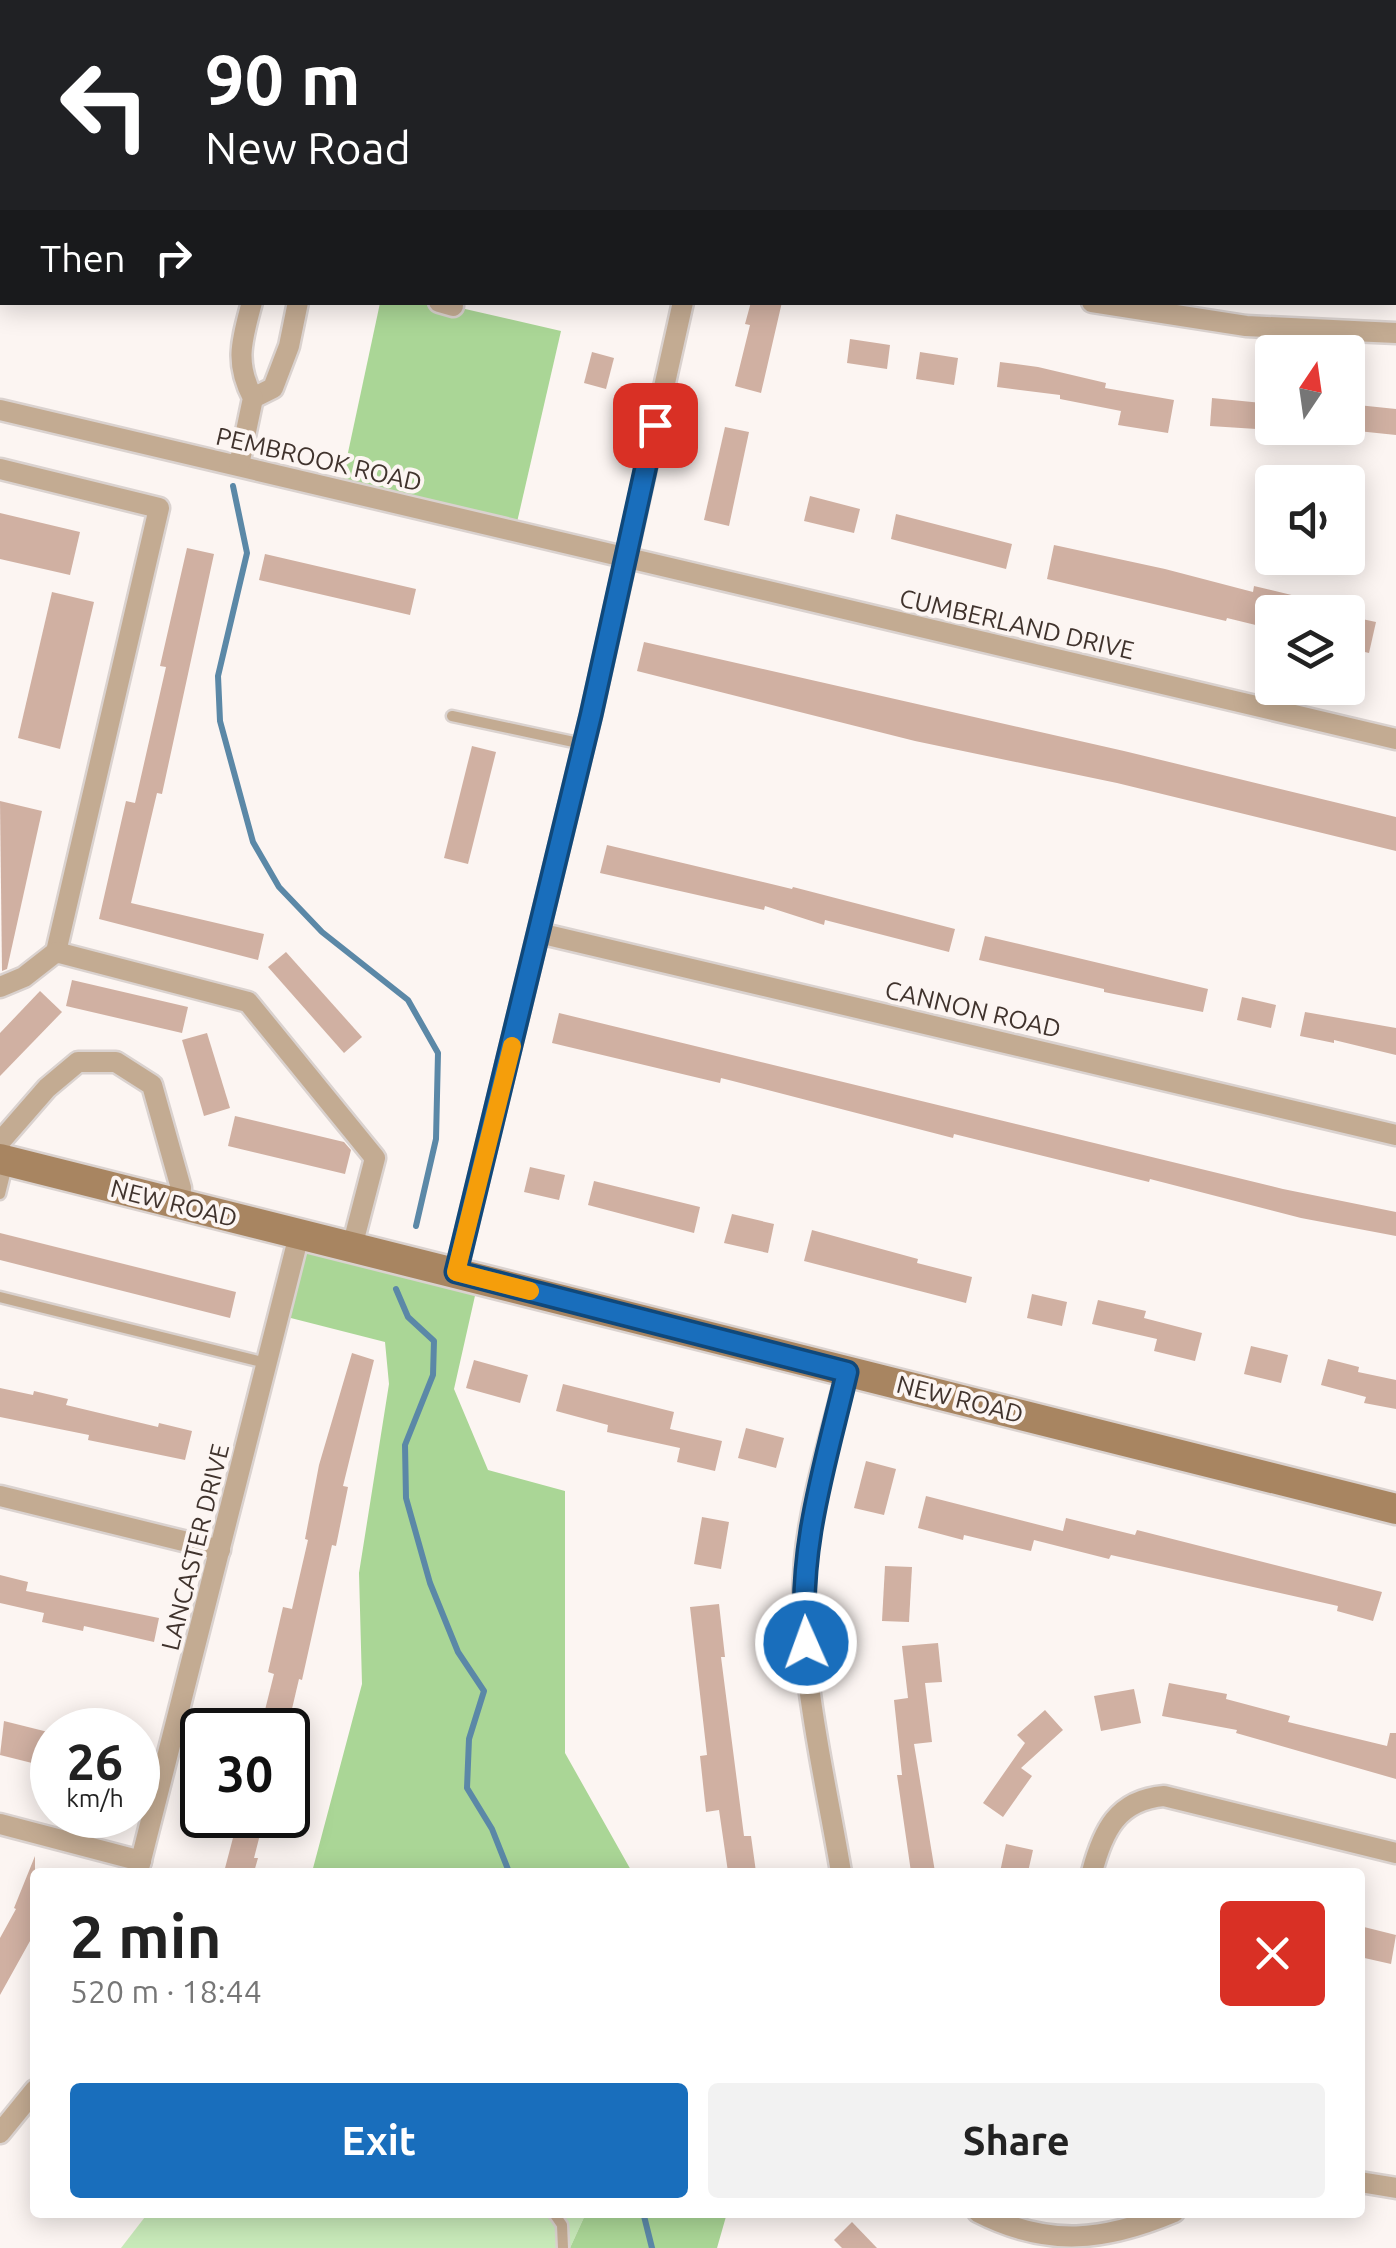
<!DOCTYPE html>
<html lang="en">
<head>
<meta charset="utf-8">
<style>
  :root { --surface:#fff; --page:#f2f2f2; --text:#222; --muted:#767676; --accent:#196ebc }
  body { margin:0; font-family:Ubuntu,sans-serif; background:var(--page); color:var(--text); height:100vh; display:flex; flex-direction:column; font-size:38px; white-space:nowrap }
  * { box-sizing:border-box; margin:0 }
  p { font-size:32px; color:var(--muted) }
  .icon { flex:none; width:55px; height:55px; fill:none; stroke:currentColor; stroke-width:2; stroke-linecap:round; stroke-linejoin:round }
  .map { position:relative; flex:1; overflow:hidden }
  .side { position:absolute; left:30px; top:1868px; width:1335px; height:350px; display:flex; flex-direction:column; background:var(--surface); border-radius:10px; box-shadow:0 5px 25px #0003 }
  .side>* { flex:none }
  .hud { position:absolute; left:0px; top:0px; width:1398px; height:305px; box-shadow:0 5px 25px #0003; background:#202124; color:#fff; overflow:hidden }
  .needle { width:65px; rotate:13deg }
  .buttons { position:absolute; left:1255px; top:335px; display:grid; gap:20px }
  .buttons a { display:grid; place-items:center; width:110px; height:110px; border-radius:10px; background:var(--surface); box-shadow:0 5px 25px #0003; font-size:50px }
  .speed { position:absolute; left:30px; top:1708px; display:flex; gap:20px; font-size:50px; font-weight:700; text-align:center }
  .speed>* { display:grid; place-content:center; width:130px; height:130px; border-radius:50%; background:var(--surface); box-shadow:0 5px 25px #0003; line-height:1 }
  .speed small { font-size:25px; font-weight:400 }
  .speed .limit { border:5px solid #111; border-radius:15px; background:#fff; color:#111 }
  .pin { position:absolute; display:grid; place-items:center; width:85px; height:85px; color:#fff; margin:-42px; border-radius:20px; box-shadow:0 5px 15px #0006 }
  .me { position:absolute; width:110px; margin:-55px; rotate:358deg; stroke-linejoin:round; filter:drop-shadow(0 0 8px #0008) }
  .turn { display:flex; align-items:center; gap:35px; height:210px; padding:0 40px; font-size:45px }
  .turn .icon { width:130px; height:130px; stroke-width:2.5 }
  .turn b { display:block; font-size:70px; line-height:85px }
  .then { display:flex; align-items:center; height:95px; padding:0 40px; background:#0003; gap:20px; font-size:38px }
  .round { display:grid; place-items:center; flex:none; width:105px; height:105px; border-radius:10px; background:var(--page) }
  .head { display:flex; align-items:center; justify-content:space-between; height:170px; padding:0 40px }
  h1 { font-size:60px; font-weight:700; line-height:75px }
  .cta { display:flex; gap:20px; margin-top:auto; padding:20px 40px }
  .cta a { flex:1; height:115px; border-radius:10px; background:var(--accent); color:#fff; font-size:40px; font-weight:700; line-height:115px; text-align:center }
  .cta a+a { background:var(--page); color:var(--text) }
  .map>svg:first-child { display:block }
  .green { fill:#c8eab9 }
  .forest { fill:#aad696 }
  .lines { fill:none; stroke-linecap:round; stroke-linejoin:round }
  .stream { stroke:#5b88a7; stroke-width:6 }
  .building { fill:#d0b0a2 }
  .lane-casing { stroke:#dad2cf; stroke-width:15 }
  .street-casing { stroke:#dad2cf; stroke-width:25 }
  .secondary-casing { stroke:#dad2cf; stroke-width:35 }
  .lane { stroke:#c3ab92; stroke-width:10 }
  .street { stroke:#c3ab92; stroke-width:20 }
  .secondary { stroke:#a88561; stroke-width:30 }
  .route-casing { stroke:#10487a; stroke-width:25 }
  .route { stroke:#196ebc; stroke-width:18 }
  .slow { stroke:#f59e0b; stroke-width:18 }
  .labels { text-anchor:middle; stroke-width:8; stroke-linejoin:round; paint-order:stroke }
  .street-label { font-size:25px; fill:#40332d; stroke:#fcf5f2 }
</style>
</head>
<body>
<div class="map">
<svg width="1396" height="2248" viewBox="0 0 1396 2248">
  <rect width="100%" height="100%" fill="#fcf5f2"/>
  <path class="green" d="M148,2213h438l-16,35h-449z"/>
  <g class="forest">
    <path d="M380,303h59l122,28 -46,200 -175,-41z"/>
    <path d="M299,1235l180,43 -25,111 34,81 77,21v262l67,119h-320l50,-188 -3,-111 30,-189 -4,-42 -106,-27z"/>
    <path d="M586,2213v-1l141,1 -10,35h-147z"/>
  </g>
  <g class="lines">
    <g class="stream">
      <path d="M233,486l14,67 -29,123 2,45 33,121 26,45 43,45 86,68 30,53 -2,86 -20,87"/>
      <path d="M396,1289l12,28 26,24 -1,34 -28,70 1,53 24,85 28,69 26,39 -15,48 -2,49 25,41 17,43"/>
      <path d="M643,2212l9,36"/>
    </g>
  </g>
  <g class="building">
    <path d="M751,302h31l-21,91 -26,-7 15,-61 -5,-1z"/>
    <path d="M850,339l40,6 -3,24 -40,-6z"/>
    <path d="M592,352l22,6 -8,31 -22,-6z"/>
    <path d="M920,352l38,6 -4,27 -38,-6z"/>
    <path d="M1000,362l38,5 68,16 -1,5 69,12 -6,33 -50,-8 3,-14 -61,-12v-4l-63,-8z"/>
    <path d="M1212,398l60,6v26l-62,-4z"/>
    <path d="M1348,404l48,5v26l-48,-5z"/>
    <path d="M725,427l24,5 -20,94 -25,-6z"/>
    <path d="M810,496l50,13 -6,24 -50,-12z"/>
    <path d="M0,513l80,19 -10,43 -70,-16z"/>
    <path d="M896,514l116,30 -6,25 -115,-30z"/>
    <path d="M1054,545l111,24 88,23 1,-6 54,13 -3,13h-33v17l-45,-11 -1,3 -179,-42z"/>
    <path d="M187,548l27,6 -52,240 -5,-1 -26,110 133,31 -6,26 -159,-41 27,-118 9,2 31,-136 -6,-1z"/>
    <path d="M265,554l151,35 -6,26 -151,-35z"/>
    <path d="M52,592l42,10 -34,147 -42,-11z"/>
    <path d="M1348,616l28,6 -7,31 -21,-5z"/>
    <path d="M644,642l480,109 272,66v34l-279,-68 -202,-42 -278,-70z"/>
    <path d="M472,746l24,6 -28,112 -24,-6z"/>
    <path d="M0,801l42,10 -35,158 -5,2z"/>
    <path d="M607,845l185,44 1,-2 162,42 -6,23 -124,-32 -1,5 -59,-19 -1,4 -164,-37z"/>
    <path d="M985,936l223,53 -5,23 -99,-20v-3l-125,-29z"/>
    <path d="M286,952l76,85 -18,16 -76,-86z"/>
    <path d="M72,980l116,27 -6,26 -116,-27z"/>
    <path d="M40,991l22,21 -62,64v-43z"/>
    <path d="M1242,997l34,8 -5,23 -34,-8z"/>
    <path d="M1305,1012l91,16v27l-62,-15v3l-34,-7z"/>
    <path d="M559,1013l724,176 113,23v24l-95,-18 -151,-39 -1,3 -195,-48 -1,4 -232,-60 -1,5 -168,-40z"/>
    <path d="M207,1033l23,75 -26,8 -22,-76z"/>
    <path d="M235,1116l109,26 7,8 -6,24 -117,-28z"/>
    <path d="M530,1167l35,8 -6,25 -35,-8z"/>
    <path d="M594,1181l106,26 -6,26 -106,-28z"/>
    <path d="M732,1214l42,10 -6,29 -44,-10z"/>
    <path d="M812,1230l106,29 -1,4 55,14 -6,26 -162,-42z"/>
    <path d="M0,1233l236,59 -6,26 -230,-58z"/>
    <path d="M1032,1294l35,8 -5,24 -35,-8z"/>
    <path d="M1098,1300l48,11 -2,7 58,15 -7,28 -41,-10 3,-12 -65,-15z"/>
    <path d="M1251,1346l37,9 -7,28 -37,-9z"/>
    <path d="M352,1353l22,7 -31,126 5,1 -12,59 -4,-1 -30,135 -3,-1 -12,51h-27l14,-56 -6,-2 15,-65 9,2 16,-69 -3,-1 14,-74z"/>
    <path d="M1328,1359l31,8 -1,5 38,8v29l-32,-6 2,-6 -45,-12z"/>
    <path d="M474,1360l54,15 -8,28 -54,-15z"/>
    <path d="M563,1384l111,28 -4,17 52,12 -7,30 -38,-9 3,-14 -73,-16 1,-7 -52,-14z"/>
    <path d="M0,1388l33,7 1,-4 34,8 -2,6 92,22 1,-4 33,8 -7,29 -97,-20 1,-5 -89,-18z"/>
    <path d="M746,1428l38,10 -8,30 -38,-10z"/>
    <path d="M866,1461l30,8 -12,46 -30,-7z"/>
    <path d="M926,1496l137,35 3,-13 69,17 2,-5 245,62 -9,29 -36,-10 1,-5 -227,-51 -2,4 -75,-19 -3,11 -67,-16 -1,5 -45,-12z"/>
    <path d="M702,1517l27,5 -8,47 -27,-5z"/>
    <path d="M885,1566l27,1 -3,55 -27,-1z"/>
    <path d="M0,1575l28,7 -2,9 133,27 -5,24 -70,-16 -1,5 -41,-9 2,-9 -44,-10z"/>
    <path d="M719,1604l6,53h-4l23,179h7l5,36h-28l-9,-62 -13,2 -6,-56 7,-1 -17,-148z"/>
    <path d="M938,1643l4,39 -17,1 7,59 -18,2 21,128h-24l-14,-97h5l-8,-75 14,-2 -6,-52z"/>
    <path d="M1169,1683l58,11 -1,5 64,17 -2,6 99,24 3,-13h6v46l-160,-46 1,-3 -75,-14z"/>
    <path d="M1134,1689l7,34 -40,8 -7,-35z"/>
    <path d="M1045,1710l18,20 -42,38 11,8 -29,41 -20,-14 42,-60 -8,-8z"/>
    <path d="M4,1721l48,12v35l-52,-13z"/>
    <path d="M239,1815h26l-11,43h4l-4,14h-30z"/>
    <path d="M1006,1844l27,6 -5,22h-28z"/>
    <path d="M35,1856v76l-35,63v-57l16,-29 -2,-1z"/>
    <path d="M1360,1926l36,9 -5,29 -31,-7z"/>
    <path d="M852,2222l25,26h-35l-8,-8z"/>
  </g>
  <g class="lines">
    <g class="lane-casing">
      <g id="lane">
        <path d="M452,716l131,28"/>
        <path d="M0,1194l7,-28"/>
        <path d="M0,1297l266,66"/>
        <path d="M553,2212l9,13 1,23"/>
      </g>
    </g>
    <g class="street-casing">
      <g id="street">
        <path d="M750,2l1,-2"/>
        <path d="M439,302l14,4"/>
        <path d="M1092,302l154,24 150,7"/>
        <path d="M253,398l20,-10 16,-42 9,-44"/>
        <path d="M0,410l1396,329"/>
        <path d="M239,465l14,-67c-19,-36 -11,-58 -1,-96"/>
        <path d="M0,469l159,39 -103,444"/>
        <path d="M539,933l857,202"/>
        <path d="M0,987l24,-10 32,-25 192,50 127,156 -23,89"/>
        <path d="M0,1142l47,-54 31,-26h38l36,23 29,103 -1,16"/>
        <path d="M456,1272l135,-557 92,-413"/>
        <path d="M0,1496l220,54"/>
        <path d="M0,1824l141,37"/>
        <path d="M138,1872l161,-637"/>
        <path d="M841,1872c-17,-102 -45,-208 -36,-312 6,-63 27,-127 42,-188"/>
        <path d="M1092,1872c11,-41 25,-72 72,-76l232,57"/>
        <path d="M0,2133l35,-43"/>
        <path d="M1360,2182l36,6"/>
        <path d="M978,2212c70,36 127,29 196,0"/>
      </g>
    </g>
    <g class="secondary-casing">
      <path id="secondary" d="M0,1159l1396,350"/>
    </g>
    <use href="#lane" class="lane"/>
    <use href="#street" class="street"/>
    <use href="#secondary" class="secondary"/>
  </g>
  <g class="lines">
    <g class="route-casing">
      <path id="route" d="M655,425l-64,290 -135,557 391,100c-21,90 -50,178 -41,271"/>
    </g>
    <use href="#route" class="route"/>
    <path class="slow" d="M512,1046l-56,226 74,19"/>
  </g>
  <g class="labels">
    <g class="street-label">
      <text transform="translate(319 459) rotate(13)" y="9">PEMBROOK ROAD</text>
      <text transform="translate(1017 624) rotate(13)" y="9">CUMBERLAND DRIVE</text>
      <text transform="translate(973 1009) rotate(13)" y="9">CANNON ROAD</text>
      <text transform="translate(174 1203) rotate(14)" y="9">NEW ROAD</text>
      <text transform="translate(960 1399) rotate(14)" y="9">NEW ROAD</text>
      <text transform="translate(195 1547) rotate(-76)" y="9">LANCASTER DRIVE</text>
    </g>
  </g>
</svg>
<div class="buttons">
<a><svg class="needle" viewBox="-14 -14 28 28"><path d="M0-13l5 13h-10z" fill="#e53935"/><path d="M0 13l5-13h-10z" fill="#767676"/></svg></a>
<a><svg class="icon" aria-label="sound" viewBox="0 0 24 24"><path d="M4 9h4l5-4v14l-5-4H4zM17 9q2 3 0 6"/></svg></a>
<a><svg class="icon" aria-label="layers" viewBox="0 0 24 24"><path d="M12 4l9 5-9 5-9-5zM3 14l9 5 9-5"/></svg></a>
</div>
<div class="speed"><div>26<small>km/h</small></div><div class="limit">30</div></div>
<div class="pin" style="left:655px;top:425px;background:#d93025"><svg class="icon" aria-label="arrive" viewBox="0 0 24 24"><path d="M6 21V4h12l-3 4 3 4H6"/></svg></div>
<svg class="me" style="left:806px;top:1643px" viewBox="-20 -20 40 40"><circle r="17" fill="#196ebc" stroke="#fff" stroke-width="3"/><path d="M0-11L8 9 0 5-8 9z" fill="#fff"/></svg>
<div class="hud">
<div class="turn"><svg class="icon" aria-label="left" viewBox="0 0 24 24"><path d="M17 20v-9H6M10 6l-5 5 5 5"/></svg><div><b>90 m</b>New Road</div></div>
<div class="then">Then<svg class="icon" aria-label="right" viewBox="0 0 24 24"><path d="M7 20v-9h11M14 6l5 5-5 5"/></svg></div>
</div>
<section class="side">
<div class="head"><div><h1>2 min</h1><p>520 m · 18:44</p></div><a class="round" style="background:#d93025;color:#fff"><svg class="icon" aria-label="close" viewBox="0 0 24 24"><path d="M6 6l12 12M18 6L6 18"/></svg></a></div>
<div class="cta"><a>Exit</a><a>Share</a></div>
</section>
</div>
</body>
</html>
